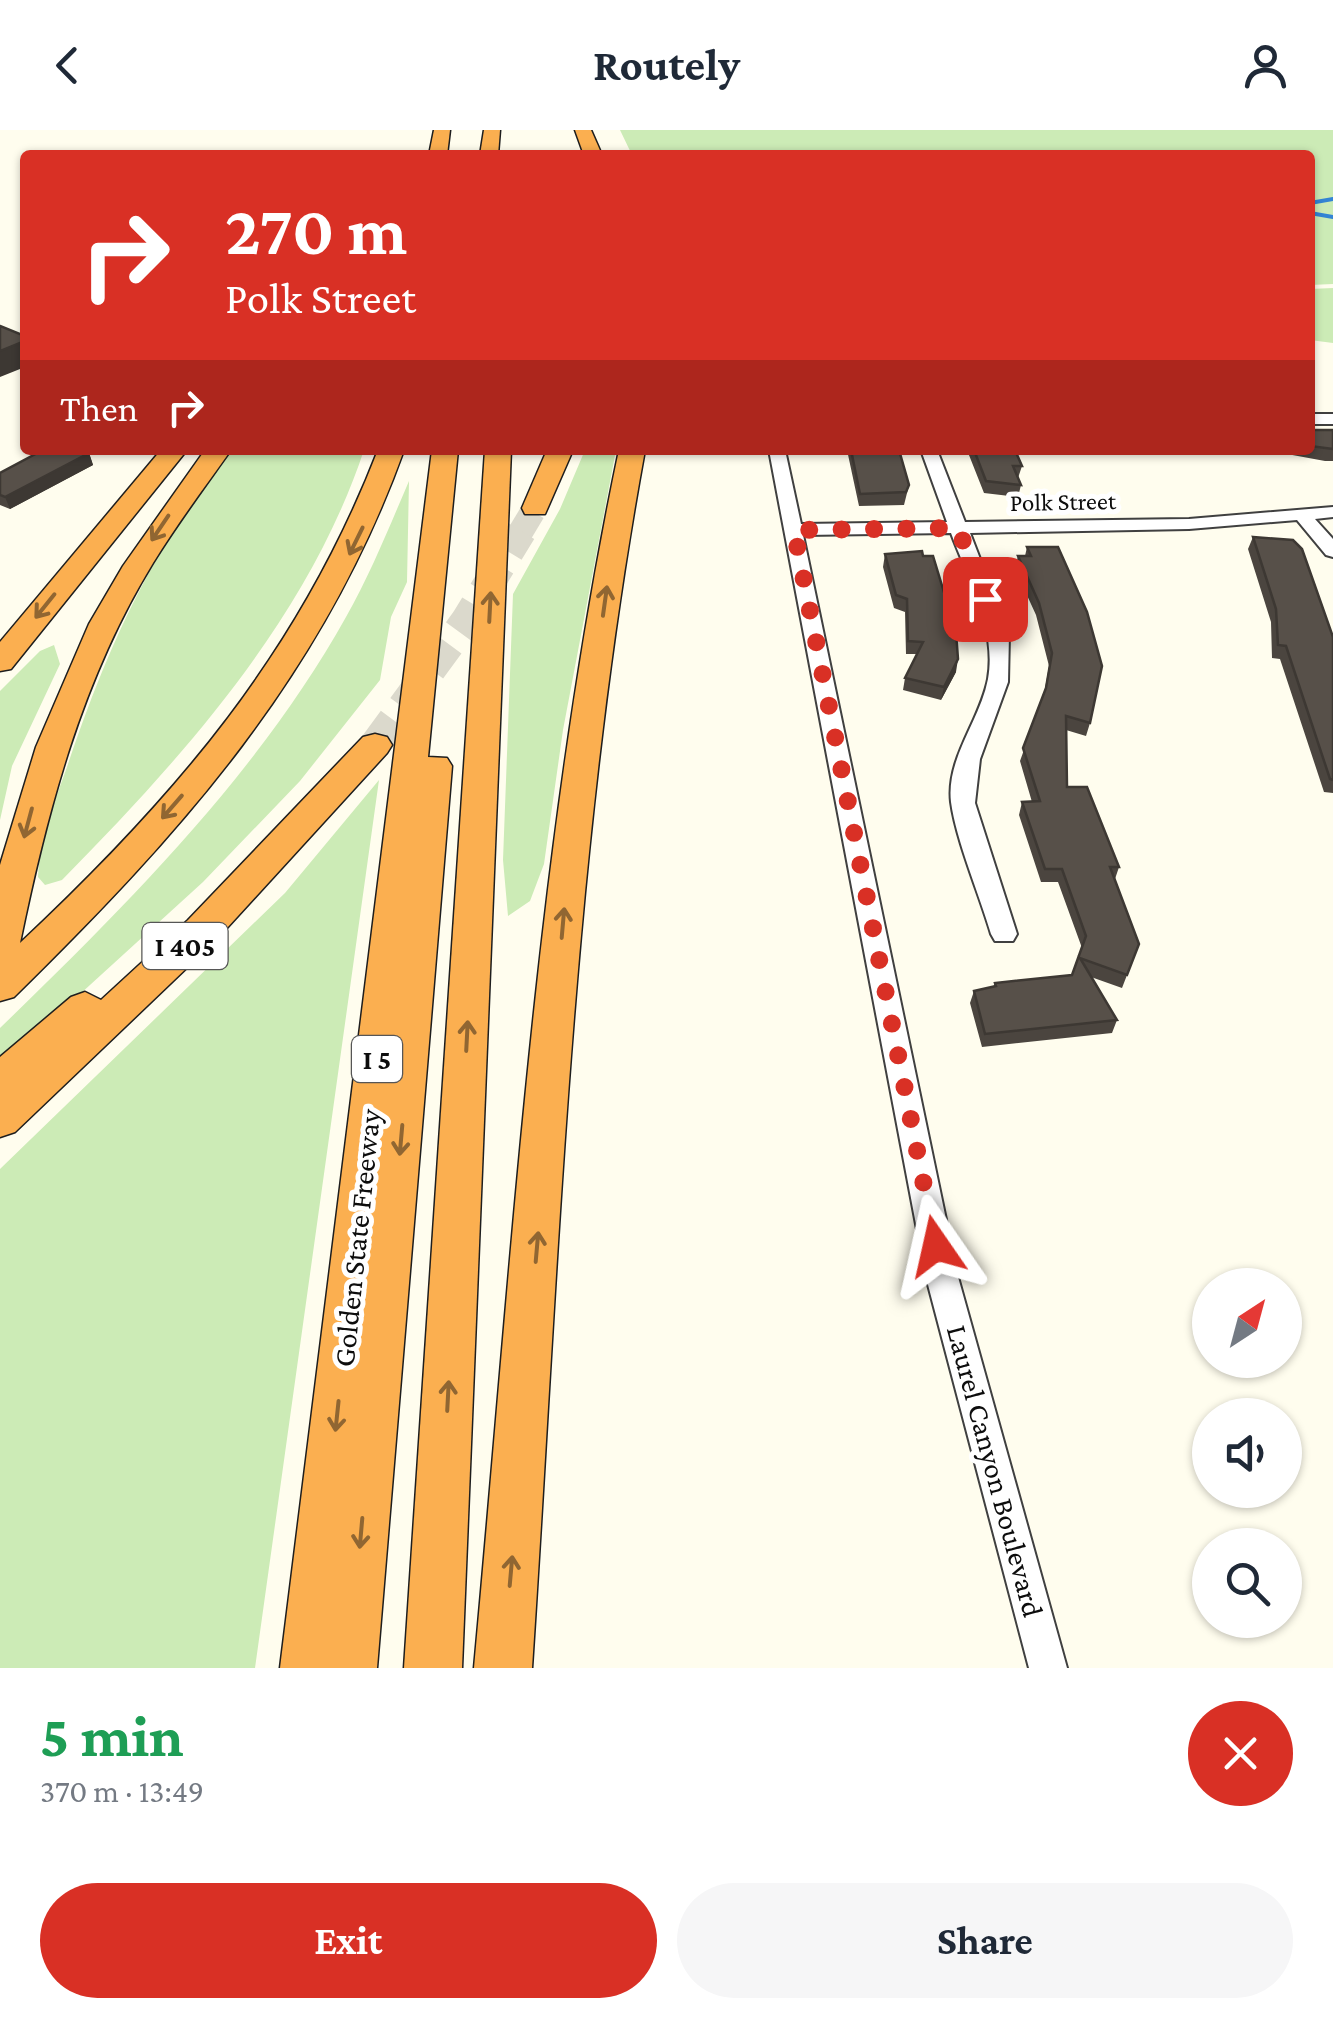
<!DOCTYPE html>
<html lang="en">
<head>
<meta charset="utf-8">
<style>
  :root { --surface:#fff; --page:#f6f6f7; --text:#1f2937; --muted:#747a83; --accent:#d93025 }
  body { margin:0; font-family:"Crimson Pro",serif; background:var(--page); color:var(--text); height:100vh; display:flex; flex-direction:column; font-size:38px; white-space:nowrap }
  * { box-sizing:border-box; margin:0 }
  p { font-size:32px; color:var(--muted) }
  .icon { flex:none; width:55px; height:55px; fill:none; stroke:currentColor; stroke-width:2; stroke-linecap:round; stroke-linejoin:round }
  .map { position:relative; height:1538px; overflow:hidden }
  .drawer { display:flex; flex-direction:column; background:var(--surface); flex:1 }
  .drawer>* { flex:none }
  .guide { position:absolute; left:20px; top:20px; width:1295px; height:305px; border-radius:10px; box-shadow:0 2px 8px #0004; background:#d93025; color:#fff; overflow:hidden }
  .needle { width:65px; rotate:36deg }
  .tools { position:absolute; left:1192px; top:1138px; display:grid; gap:20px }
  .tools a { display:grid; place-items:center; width:110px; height:110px; border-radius:50%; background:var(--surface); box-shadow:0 2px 8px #0004; font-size:50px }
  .pin { position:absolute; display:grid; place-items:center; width:85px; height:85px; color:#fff; margin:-42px; border-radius:20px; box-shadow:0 5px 15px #0006 }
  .me { position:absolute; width:110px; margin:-55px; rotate:349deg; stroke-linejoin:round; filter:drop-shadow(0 0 8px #0008) }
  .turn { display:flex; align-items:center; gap:35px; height:210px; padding:0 40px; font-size:45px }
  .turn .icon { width:130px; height:130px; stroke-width:2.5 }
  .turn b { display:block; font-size:70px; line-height:85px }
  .then { display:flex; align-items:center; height:95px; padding:0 40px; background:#0003; gap:20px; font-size:38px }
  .round { display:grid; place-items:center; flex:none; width:105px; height:105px; border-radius:52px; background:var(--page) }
  .overview { display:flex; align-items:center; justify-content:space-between; height:170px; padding:0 40px }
  h1 { font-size:60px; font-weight:700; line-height:75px; color:#1e9e55 }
  .button { display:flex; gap:20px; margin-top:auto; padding:20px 40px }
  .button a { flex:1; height:115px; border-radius:60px; background:var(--accent); color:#fff; font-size:40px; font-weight:700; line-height:115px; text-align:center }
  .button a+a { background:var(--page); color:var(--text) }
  header { display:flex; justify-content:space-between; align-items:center; height:130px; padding:0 40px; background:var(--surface); font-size:45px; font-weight:700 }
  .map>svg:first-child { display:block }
  .green { fill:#ccebb6 }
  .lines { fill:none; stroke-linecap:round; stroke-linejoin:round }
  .stream { stroke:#3384d4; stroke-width:4 }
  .highway-tunnel-far1 { stroke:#dbd9cc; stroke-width:25; stroke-dasharray:25 12; stroke-linecap:butt }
  .highway-tunnel { stroke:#dbd9cc; stroke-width:31; stroke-dasharray:31 16; stroke-linecap:butt }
  .minor-casing { stroke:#404040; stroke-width:4 }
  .highway-casing { stroke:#1e1e1e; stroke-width:3 }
  .minor { fill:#fff; fill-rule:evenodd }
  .highway { fill:#fbaf50; fill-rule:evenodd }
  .wall { fill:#4b453f }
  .shaded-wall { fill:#3d3833 }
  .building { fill:#575049; stroke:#3d3833; stroke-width:2.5 }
  .oneway { stroke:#906632 }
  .route { stroke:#d93025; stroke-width:18; stroke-dasharray:0 32.4 }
  .labels { text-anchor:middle; stroke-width:10; stroke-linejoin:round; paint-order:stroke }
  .far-street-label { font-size:25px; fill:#0d0d0d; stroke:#fff }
  .shield { fill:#fff; stroke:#565656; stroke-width:2.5 }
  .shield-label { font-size:28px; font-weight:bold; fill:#0d0d0d }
  .street-label { font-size:30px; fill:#0d0d0d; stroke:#fff }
</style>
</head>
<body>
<header><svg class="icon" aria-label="back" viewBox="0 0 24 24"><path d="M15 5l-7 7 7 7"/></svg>Routely<svg class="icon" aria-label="person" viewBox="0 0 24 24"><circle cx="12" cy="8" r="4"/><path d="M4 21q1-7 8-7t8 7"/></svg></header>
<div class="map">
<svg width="1333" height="1538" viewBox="0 0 1333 1538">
  <rect width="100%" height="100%" fill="#fffdee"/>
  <g class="green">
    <path d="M620,0h713v154l-23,1v-130h-678z"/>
    <path d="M1333,158v55l-23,-3v-51z"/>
    <path d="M232,320h132c-56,168 -180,306 -302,430l-17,5 -7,-8c2,-39 16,-74 29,-110 38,-114 87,-225 165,-317z"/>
    <path d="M585,320h31l-53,280 -19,134 -14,37 -22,15 -5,-56 10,-266 47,-85z"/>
    <path d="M409,351l-2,101 -16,35 -11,63 -80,101 -97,101 -203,185v-39c127,-123 259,-255 346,-411 25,-44 44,-92 63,-136z"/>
    <path d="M54,515l6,19 -48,102 -12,54v-129l40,-40z"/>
    <path d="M379,650l-124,888h-255v-499l285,-276z"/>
  </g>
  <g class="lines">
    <g class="stream">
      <path d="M1310,73l23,-4"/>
      <path d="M1310,83l23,4"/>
    </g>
    <path class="highway-tunnel-far1" d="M520,403l15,-25"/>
    <path class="highway-tunnel" d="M375,615l91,-124 55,-90"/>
    <g class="minor-casing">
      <g id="minor">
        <rect x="1310" y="284" width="23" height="10"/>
        <path d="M769,320h16l16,74 146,-2 -26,-72h16l28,72 224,-3 144,-12v10l-18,2 18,20v18l-7,-2 -29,-35 -108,9 -219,4 39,101 -1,48 -28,77 -5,44 42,131 -4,7h-18l-4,-7c-11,-38 -35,-94 -40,-132 -5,-44 29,-81 37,-123 9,-50 -20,-100 -37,-146l-148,2 155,742 109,391h-38l-103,-391z"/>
      </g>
    </g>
    <g class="highway-casing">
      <g id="highway">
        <path d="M434,0h16l-3,25h-18z"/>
        <path d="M484,0h16l-2,25h-18z"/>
        <path d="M575,0h16l11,25h-18z"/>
        <path d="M161,320h26l-176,219 -11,2v-29z"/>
        <path d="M205,320h26c-27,38 -54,74 -78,113 -71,116 -106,248 -133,380 157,-147 280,-291 358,-493h26c-81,225 -222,382 -390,547l-14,4v-136l36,-118 53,-123 34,-58z"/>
        <path d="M432,320h26l-30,307 19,1 5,8 -75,902h-97z"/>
        <path d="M485,320h26l-49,1218h-58z"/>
        <path d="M547,320h26l-28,64h-20l-3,-6z"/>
        <path d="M619,320h26c-74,401 -86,812 -113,1218h-58c38,-406 61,-818 145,-1218z"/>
        <path d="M375,604l12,3 5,8 -5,8 -171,187 -201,192 -15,5v-80l71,-60 14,-5 16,8 87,-80 175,-183z"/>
      </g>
    </g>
    <use href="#minor" class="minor"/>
    <use href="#highway" class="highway"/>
  </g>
  <g class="wall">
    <path d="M1310,300h23v31h-8l-49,-9v-2h34z"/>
    <path d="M847,320h52l10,35 -5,20 -45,1z"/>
    <path d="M967,320h48l7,16 -4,12 3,7 -3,12 -34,-4z"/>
    <path d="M89,323l4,12 -83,44 -10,-4v-32z"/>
    <path d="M1253,407l80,100v156l-9,-1 -44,-133 -8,-1 -1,-36 -23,-73z"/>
    <path d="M1027,417l63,176 -4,13 -20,-6 1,57 52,80 -4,12 24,65 -17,44 -31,-11 26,43 -5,13 -130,14 -12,-44 4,-12 19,-4 2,-4 77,-8 10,-27 -24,-66h-17l-22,-67 3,-13h10l-12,-41 24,-67 5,-28 -13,-51 -21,-46 3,-13h7z"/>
    <path d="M885,424l71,118 -15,28 -38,-10 2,-12 12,-24h-11l-1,-42 -11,-4 -11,-41z"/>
  </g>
  <g class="shaded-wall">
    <path d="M25,211v26l-25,10v-26z"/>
    <path d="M89,323l4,12 -83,44 -5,-12z"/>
    <path d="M958,529l-2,13 -15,28 3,-13z"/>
  </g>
  <g class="building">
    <path d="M0,196l25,10v5l-25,10z"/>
    <path d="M1310,300h23v19l-23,-3z"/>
    <path d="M43,320h39l7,3 -84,44 -5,-2v-22z"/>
    <path d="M851,320h48l10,35 -3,7 -46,2z"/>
    <path d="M974,320h41l7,16h-9l8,19 -35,-4z"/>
    <path d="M1253,407l40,3 9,9 31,88v143l-3,-1 -44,-133 -8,-1 -2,-36z"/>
    <path d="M1027,417h31l29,65 15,54 -12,57 -24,-7 1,71h20l32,80h-9l29,77 -12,31 -47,-17 37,62 -132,14 -11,-43 22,-5 -1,-3 77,-8 14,-39 -24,-67h-17l-23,-67 18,-1 -17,-53 23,-60 6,-35 -13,-50 -21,-47h13z"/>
    <path d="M922,421l1,5h10l23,76 2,27 -14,28 -39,-9 18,-36 -15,-1 -1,-42 -11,-4 -11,-41z"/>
  </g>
  <defs><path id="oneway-shaft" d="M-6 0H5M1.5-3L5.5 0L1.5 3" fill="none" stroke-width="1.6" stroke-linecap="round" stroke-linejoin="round" transform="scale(2.5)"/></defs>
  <g class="oneway">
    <use href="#oneway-shaft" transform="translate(160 398) rotate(124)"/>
    <use href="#oneway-shaft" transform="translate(356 411) rotate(116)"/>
    <use href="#oneway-shaft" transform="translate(605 471) rotate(-82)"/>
    <use href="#oneway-shaft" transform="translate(45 476) rotate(129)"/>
    <use href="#oneway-shaft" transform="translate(490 477) rotate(-87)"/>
    <use href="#oneway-shaft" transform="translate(172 677) rotate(131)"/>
    <use href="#oneway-shaft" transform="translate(28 693) rotate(105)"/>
    <use href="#oneway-shaft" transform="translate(563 793) rotate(-85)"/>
    <use href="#oneway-shaft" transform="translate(467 906) rotate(-87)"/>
    <use href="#oneway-shaft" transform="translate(401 1010) rotate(95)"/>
    <use href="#oneway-shaft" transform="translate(537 1117) rotate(-85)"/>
    <use href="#oneway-shaft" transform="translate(448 1266) rotate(-87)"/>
    <use href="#oneway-shaft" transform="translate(337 1286) rotate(96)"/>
    <use href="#oneway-shaft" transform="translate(361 1403) rotate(95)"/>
    <use href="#oneway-shaft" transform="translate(511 1441) rotate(-85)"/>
  </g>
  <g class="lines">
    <path class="route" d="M936,1116l-142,-716 164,-2 27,71"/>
  </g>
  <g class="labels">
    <g class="far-street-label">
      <text transform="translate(1063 371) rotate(-1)" y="9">Polk Street</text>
    </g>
    <g class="shield">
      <rect x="142.5" y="793" width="85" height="46" rx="8"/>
      <rect x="352" y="906" width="50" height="46" rx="8"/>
    </g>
    <g class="shield-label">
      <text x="185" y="826">I 405</text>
      <text x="377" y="939">I 5</text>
    </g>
    <g class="street-label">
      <text transform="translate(357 1108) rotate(-84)" y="10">Golden State Freeway</text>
      <text transform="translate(995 1341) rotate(75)" y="10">Laurel Canyon Boulevard</text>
    </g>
  </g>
</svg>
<div class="tools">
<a><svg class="needle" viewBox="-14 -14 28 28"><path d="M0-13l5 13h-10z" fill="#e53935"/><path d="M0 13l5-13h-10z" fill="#747a83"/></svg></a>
<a><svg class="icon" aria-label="sound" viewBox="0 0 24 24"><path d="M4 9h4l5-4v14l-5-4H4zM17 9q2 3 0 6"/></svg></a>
<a><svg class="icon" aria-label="search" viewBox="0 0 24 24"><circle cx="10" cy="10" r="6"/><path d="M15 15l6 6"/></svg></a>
</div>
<div class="pin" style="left:985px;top:469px;background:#d93025"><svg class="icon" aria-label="arrive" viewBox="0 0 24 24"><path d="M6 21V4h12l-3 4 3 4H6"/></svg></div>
<svg class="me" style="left:936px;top:1116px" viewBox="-20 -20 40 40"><path d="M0-17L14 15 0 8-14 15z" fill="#d93025" stroke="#fff" stroke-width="4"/></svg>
<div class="guide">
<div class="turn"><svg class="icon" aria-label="right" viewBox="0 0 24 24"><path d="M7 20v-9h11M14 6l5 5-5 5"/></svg><div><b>270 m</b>Polk Street</div></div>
<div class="then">Then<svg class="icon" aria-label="right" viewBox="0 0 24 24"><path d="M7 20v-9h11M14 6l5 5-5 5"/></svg></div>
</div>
</div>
<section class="drawer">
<div class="overview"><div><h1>5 min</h1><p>370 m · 13:49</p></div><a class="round" style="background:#d93025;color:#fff"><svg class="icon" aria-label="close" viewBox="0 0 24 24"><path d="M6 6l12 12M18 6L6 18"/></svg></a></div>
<div class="button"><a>Exit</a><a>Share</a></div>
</section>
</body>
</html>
